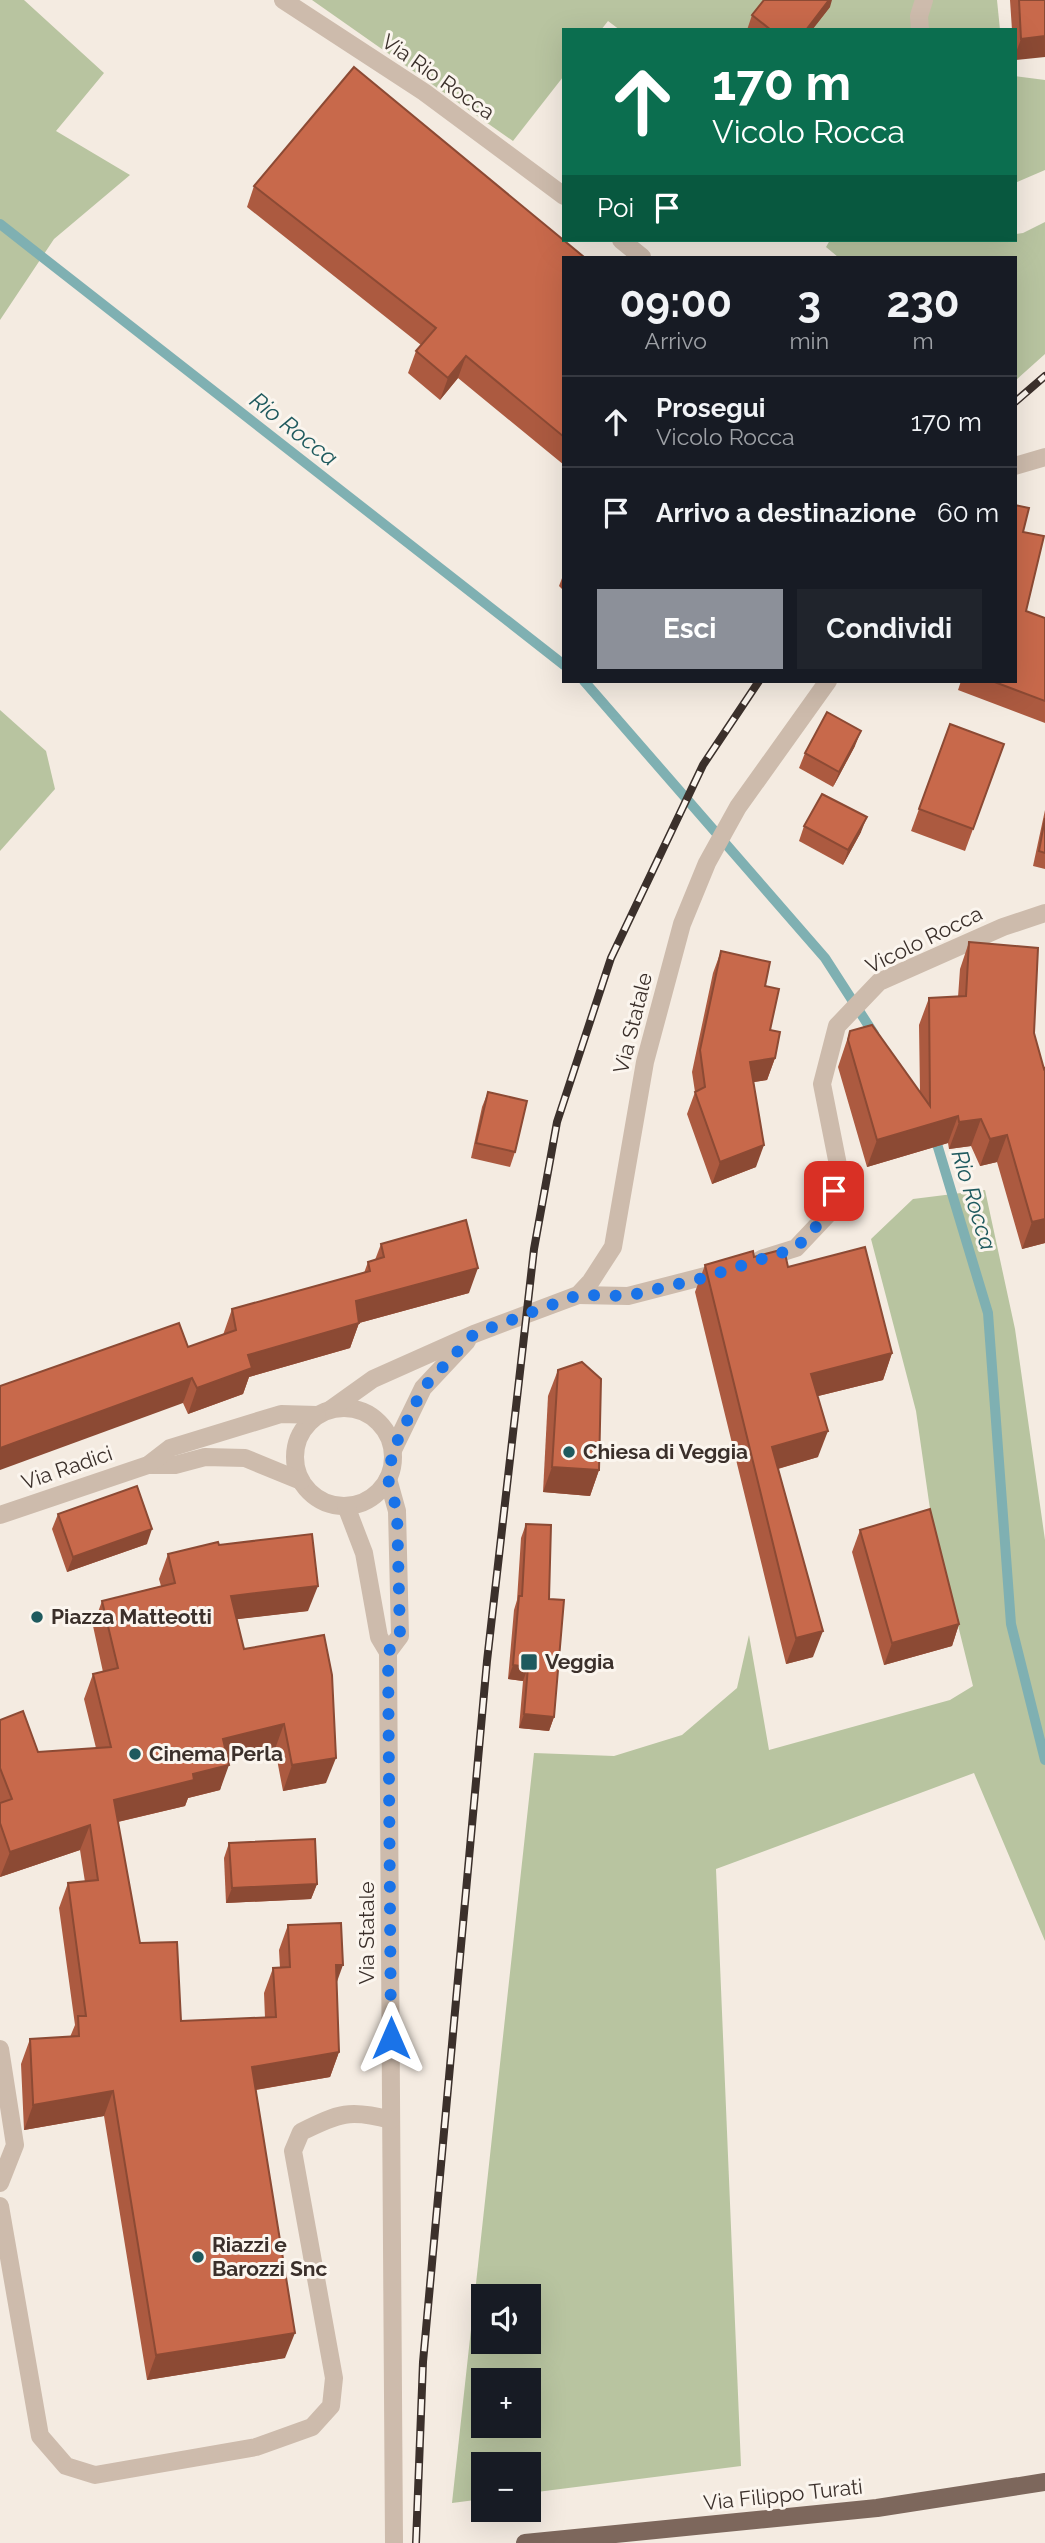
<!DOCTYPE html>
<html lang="it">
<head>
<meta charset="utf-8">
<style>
  :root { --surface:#171b24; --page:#20242c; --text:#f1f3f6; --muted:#9ea1a6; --line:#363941; --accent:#8c9099 }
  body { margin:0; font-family:Raleway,sans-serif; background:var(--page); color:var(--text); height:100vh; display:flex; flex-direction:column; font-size:26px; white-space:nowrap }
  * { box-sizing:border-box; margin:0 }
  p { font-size:23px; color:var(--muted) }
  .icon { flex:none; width:38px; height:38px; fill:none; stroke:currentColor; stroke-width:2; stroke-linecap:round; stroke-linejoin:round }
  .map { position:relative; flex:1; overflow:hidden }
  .details { position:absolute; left:562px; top:256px; width:455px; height:427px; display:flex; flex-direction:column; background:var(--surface); border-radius:0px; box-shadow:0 7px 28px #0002 }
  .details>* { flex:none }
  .banner { position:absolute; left:562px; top:28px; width:455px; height:214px; border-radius:0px; box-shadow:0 7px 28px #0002; background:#0b6e4f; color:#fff; overflow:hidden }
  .tools { position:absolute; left:471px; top:2284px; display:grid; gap:14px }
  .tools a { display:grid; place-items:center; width:70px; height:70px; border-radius:0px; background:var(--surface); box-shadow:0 7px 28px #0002; font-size:35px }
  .pin { position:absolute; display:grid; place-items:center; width:60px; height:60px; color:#fff; margin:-30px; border-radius:14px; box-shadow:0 4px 10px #0006 }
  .me { position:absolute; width:77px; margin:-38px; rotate:0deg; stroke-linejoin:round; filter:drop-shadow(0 0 5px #0008) }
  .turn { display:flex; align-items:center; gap:24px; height:147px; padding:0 35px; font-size:32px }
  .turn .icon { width:91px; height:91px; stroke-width:2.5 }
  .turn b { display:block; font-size:49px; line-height:60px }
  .then { display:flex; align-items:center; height:66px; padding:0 35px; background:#0003; gap:14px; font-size:26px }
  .eta { display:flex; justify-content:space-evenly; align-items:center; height:119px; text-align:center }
  .eta b { font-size:42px; font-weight:700; line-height:49px }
  .action { display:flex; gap:14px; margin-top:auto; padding:14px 35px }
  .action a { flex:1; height:80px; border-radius:0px; background:var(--accent); color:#fff; font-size:28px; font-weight:700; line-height:80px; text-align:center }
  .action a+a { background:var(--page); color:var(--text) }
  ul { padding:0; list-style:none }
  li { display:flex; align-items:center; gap:21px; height:91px; padding:0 35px; border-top:2px solid var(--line) }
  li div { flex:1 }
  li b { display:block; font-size:26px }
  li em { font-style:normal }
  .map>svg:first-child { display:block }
  .green { fill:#b8c4a0; fill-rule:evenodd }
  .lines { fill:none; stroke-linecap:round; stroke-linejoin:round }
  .stream { stroke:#7fb0b2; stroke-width:10 }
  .minor { stroke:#cdbbac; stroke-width:18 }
  .major { stroke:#7d675c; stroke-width:18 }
  .rail-casing { stroke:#3b302b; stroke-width:8 }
  .rail { stroke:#fbf5ee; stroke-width:5; stroke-dasharray:16; stroke-linecap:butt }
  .wall { fill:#ac5a40 }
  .shaded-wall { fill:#8c4a34 }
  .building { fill:#c8694b; stroke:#8c4a34; stroke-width:2 }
  .route { stroke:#1a73e8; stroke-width:12; stroke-dasharray:0 21.6 }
  .poi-dot { fill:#1f5a5e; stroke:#fbf5ee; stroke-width:2.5 }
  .labels { text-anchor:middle; stroke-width:6; stroke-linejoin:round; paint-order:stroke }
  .street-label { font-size:21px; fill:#3b302b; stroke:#fbf5ee }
  .poi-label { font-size:21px; font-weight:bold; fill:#3b302b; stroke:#fbf5ee; text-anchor:start }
  .water-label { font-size:23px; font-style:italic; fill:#1f5a5e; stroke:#fbf5ee }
</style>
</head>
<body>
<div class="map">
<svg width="1045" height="2543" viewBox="0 0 1045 2543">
  <rect width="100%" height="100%" fill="#f4ebe1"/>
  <g class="green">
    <path d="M0,0h24l80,73 -48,58 74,44 -76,64 -54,81z"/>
    <path d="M312,0h685l3,30h-380l-12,-9 -7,9h-37l-1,47 -50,64z"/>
    <path d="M1015,76l30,4v90l-30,13z"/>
    <path d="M1045,222v132l-30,27v-124h-177l-12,-10 4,-7h185v-6l8,-1z"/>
    <path d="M0,710l46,41 9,38 -55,62z"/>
    <path d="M985,1190l30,139 30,211v401l-71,-168 -258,96 25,597 -212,27 -1,-29h-45v35l-31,4 82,-750 80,3 68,-21 55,-47 12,-53 20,115 181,-50 23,-14 -42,-170 -15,-105 -45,-172 42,-40zM483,2296h45v46h-45zM483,2380h45v46h-45z"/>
  </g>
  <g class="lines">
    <g class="stream">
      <path d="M0,224l564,441"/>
      <path d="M584,681l241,277 49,76"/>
      <path d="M934,1134l54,179 23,311 34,136"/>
    </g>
    <g class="minor">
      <path d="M283,0l141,92 140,104"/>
      <path d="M920,30l-1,-14 5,-16"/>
      <path d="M621,240l21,17"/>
      <path d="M1015,466l30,-9"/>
      <path d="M761,1259l35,-11 34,-36 9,-42 -17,-86 15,-58 42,-44 124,-55 42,-14"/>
      <path d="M578,1295l50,1 93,-24"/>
      <circle cx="344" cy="1457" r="49"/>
      <path d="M331,1409l42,-30 101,-45 104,-39 13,-14 22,-34 32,-185 37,-138 25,-61 31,-56 90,-126"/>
      <path d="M393,1450l30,-62 44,-47"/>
      <path d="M148,1465h27l30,-8 40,1 56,23"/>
      <path d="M388,1479l9,32 3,125 -12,16"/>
      <path d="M346,1506l18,47 15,84 9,15 6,891"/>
      <path d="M0,1515l148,-50 22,-17 111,-34 36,1"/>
      <path d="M0,2049l15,96 -15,38"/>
      <path d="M0,2206l40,230 26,30 29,9 161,-28 56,-20 19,-21 3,-28 -41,-227 8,-19c38,-19 49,-23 90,-12"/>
    </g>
    <path class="major" d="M525,2543l352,-35 168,-26"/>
    <g class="rail-casing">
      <g id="rail">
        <path d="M1015,402l30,-26"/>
        <path d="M416,2543l7,-181 64,-701 47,-412 23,-127 54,-164 92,-193 56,-84"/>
      </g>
    </g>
    <use href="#rail" class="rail"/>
  </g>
  <g class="wall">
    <path d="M1010,0h35l-30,60v-30h-3z"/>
    <path d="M830,7l-18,23h-65l5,-15z"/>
    <path d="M254,186l310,71v208l-106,-87 -18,22 -32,-27 8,-22 5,-6 -174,-138z"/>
    <path d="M1023,532l3,79 19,7v105l-87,-33 3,-9h54z"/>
    <path d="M564,573v18l-5,-5z"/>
    <path d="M950,724l54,20 -39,107 -54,-20z"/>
    <path d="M855,746l-22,41 -34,-19 6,-15z"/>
    <path d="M1045,810v59l-12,-3z"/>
    <path d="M804,826l57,6 -18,33 -44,-24z"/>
    <path d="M969,942l65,91 10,36 1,-1v175l-23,6 -25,-87 -17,4 -9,-20 -22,3 -1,-6 -81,24 -29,-100 12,-36 70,61 -1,-67 10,-27 29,-1 2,-28z"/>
    <path d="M721,951l44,35 10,72 -8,22 -14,2 3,85 -44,17 -25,-70 8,-22 -3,-20 21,-99z"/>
    <path d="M488,1092l27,60 -5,15 -39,-9 11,-51z"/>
    <path d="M381,1244l88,49 -110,30 -9,25 -101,29 -6,17 -55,20 -5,-11 5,-56 35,-12 9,-26 132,-36 4,-11 7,-2z"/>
    <path d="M754,1257l34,10 104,86 -9,27 -65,16v61l-40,12 35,188 -27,7 -91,-372 10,-27z"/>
    <path d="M558,1370l41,100 -9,26 -47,-4 5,-96z"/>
    <path d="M58,1514l89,30 -80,28 -15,-43z"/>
    <path d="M526,1524l23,75 5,118 -5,14 -30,-3 4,-47 -15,-2 6,-69 3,-10 4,-62z"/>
    <path d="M860,1530l99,94 -7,22 -68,19 -32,-113z"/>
    <path d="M219,1545l89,66 -71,8 7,30 82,134 -43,8 -8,-42 -47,12 -8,29 -32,8 -3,8 -67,16 22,121 41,78 84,-3 -1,-25 9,-25h7l-1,-18 9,-25 48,57 3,70 -9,25 -74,13 29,268 -138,22 -43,-264 -80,14 -3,-66 9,-25 40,-2 5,-12 -16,-117 9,-25 17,-1 -5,-32 -80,27v-157l38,32 58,-4 -12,-49 9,-25 10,-2 -10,-46 9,-25 59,-15 -2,-7 9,-25z"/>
    <path d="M229,1843l88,41 -6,15 -85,4 -2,-45z"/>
  </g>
  <g class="shaded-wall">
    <path d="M829,0h3l-2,7 -18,23h-6z"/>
    <path d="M1045,36v21l-30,3v-5l6,-16z"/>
    <path d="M466,356l-8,22 -18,22 8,-22z"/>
    <path d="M861,731l-6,15 -22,41 6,-15z"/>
    <path d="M867,817l-6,15 -18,33 5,-15z"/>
    <path d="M775,1058l-8,22 -25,4 8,-22z"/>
    <path d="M958,1116l-10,27 -81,24 10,-27z"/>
    <path d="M981,1119l-10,27 -22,3 10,-27z"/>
    <path d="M1007,1135l-10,27 -17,4 10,-27z"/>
    <path d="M764,1145l-8,22 -44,17 8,-22z"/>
    <path d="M1045,1219v24l-23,6 10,-27z"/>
    <path d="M478,1268l-9,25 -110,30 -9,25 -101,29 -6,17 -55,20 9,-26 51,-33 108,-54z"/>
    <path d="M892,1353l-9,27 -81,20 9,-26z"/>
    <path d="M192,1378l-9,25 -183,67v-22z"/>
    <path d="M828,1431l-10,26 -55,16 9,-26z"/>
    <path d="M552,1467l47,3 -9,26 -47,-4z"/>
    <path d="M152,1529l-5,15 -80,28 6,-15z"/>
    <path d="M318,1586l-10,25 -86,10 9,-25z"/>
    <path d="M959,1624l-7,22 -68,19 8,-22z"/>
    <path d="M823,1631l-10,26 -27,7 10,-26z"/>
    <path d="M513,1665l15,2 -5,14 -15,-2z"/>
    <path d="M524,1714l30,3 -5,14 -30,-3z"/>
    <path d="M284,1724l-9,25 -62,15 10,-25z"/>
    <path d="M336,1758l-10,25 -43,8 9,-26z"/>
    <path d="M229,1765l-9,25 -32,8 -3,8 -81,19 10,-25 79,-26z"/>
    <path d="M90,1825l-10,25 -80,27 10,-25z"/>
    <path d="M317,1884l-6,15 -85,4 6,-15z"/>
    <path d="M336,1965h7l-9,25z"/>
    <path d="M339,2052l-9,25 -87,15 9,-25z"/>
    <path d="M113,2091l-9,25 -80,14 9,-25z"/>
    <path d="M295,2333l-10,25 -138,22 9,-25z"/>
  </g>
  <g class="building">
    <path d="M764,0h65l-23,30h-35l-19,-15z"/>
    <path d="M1019,0h26v36l-24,3z"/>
    <path d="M354,67l230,190h-20v180l-98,-81 -18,22 -32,-27 20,-23 -182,-142z"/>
    <path d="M1015,505l14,3 -6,24 21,4 -18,75 19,7v83l-53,-20h23z"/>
    <path d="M827,712l34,19 -22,41 -34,-19z"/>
    <path d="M950,724l54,20 -31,85 -54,-20z"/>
    <path d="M822,794l45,23 -19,33 -44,-24z"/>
    <path d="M1045,818v35l-6,-2z"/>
    <path d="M969,942l69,6 -4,85 10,36 1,-1v151l-13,3 -25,-87 -17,4 -9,-20 -22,3 -1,-6 -81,24 -29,-100 2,-9 22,-6 58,81 -1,-108 37,-2z"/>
    <path d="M721,951l49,11 -5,24 14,3 -9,41 10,2 -5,26 -25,4 14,83 -44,17 -25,-70 10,-5 -5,-37z"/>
    <path d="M488,1092l39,9 -12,51 -39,-9z"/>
    <path d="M466,1220l12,48 -122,33 3,22 -111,32 4,13 -55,20 -5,-10 -192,70v-62l179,-63 9,24 48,-17 -4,-21 138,-38 -2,-9 16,-5 -3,-13z"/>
    <path d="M865,1247l27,106 -81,21 17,57 -56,16 51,184 -27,7 -91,-373 48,-14 1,6 30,-8 4,18z"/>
    <path d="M582,1362l19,17 -2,91 -47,-3 6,-97z"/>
    <path d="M137,1486l15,43 -79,28 -15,-43z"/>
    <path d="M930,1509l29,115 -67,19 -32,-113z"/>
    <path d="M526,1524l25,1 -2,74 15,1 -10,117 -30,-3 4,-47 -15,-2 6,-69h3z"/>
    <path d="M312,1534l6,52 -87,10 13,53 80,-14 8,40 4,83 -44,7 -8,-41 -61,15 6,26 -36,9 1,6 -80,20 26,143 37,-1 4,79 95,-4 -3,-49 17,-1 -2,-42 53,-2 2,42h-7l3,87 -87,15 43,266 -139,22 -43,-264 -80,14v-4l-3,-62 49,-3 -1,-20h8l-18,-133 30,-3 -8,-55 -80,27 -10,-29v-20l12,-4 -12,-31v-48l23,-9 15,41 73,-5 -18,-73 25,-6 -16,-67 73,-18 -7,-29 50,-12 1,3z"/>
    <path d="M315,1839l2,45 -85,4 -3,-45z"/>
  </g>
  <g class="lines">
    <path class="route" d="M391,2038l-3,-386 12,-16 -3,-125 -9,-32 5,-29 30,-62 51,-54 104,-39 50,1 75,-18 93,-30 34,-36 4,-21"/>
  </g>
  <g class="poi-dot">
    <circle cx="569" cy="1452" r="7"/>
    <circle cx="37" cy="1617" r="7"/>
    <rect x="520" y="1653" width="18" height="18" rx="3.5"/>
    <circle cx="135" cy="1754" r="7"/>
    <circle cx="198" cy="2257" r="7"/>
  </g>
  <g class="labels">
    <g class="street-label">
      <text transform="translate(438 77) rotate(35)" y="7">Via Rio Rocca</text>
      <text transform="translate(924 940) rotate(-26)" y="7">Vicolo Rocca</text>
      <text transform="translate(633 1023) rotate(-76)" y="7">Via Statale</text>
      <text transform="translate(67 1468) rotate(-19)" y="7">Via Radici</text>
      <text transform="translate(367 1933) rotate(-90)" y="7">Via Statale</text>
      <text transform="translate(783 2495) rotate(-6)" y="7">Via Filippo Turati</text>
    </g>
    <g class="poi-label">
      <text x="583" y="1459">Chiesa di Veggia</text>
      <text x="51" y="1624">Piazza Matteotti</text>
      <text x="545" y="1669">Veggia</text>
      <text x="149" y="1761">Cinema Perla</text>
      <text x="212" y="2252">Riazzi e<tspan x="212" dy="24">Barozzi Snc</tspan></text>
    </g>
    <g class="water-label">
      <text transform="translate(294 429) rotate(38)" y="8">Rio Rocca</text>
      <text transform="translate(974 1200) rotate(73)" y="8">Rio Rocca</text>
    </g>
  </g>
</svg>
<div class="tools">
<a><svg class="icon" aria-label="sound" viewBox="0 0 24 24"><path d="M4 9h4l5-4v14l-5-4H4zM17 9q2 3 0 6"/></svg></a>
<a>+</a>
<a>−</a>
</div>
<div class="pin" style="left:834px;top:1191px;background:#d93025"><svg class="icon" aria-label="arrive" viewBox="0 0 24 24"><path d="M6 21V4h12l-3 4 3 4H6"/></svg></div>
<svg class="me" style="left:391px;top:2038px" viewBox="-20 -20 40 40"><path d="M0-17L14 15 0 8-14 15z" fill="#1a73e8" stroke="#fff" stroke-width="4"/></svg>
<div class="banner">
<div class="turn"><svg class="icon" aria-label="ahead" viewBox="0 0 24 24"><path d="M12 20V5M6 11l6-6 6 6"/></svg><div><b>170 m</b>Vicolo Rocca</div></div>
<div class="then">Poi<svg class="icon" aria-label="arrive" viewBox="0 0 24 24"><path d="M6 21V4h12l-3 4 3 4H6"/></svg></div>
</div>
<section class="details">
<div class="eta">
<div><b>09:00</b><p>Arrivo</p></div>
<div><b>3</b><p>min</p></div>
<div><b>230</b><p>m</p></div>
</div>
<ul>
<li><svg class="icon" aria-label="ahead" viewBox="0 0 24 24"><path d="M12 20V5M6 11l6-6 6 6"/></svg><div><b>Prosegui</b><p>Vicolo Rocca</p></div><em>170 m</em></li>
<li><svg class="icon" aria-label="arrive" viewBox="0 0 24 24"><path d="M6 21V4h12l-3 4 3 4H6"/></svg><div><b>Arrivo a destinazione</b></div><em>60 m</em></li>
</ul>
<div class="action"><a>Esci</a><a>Condividi</a></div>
</section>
</div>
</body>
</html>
